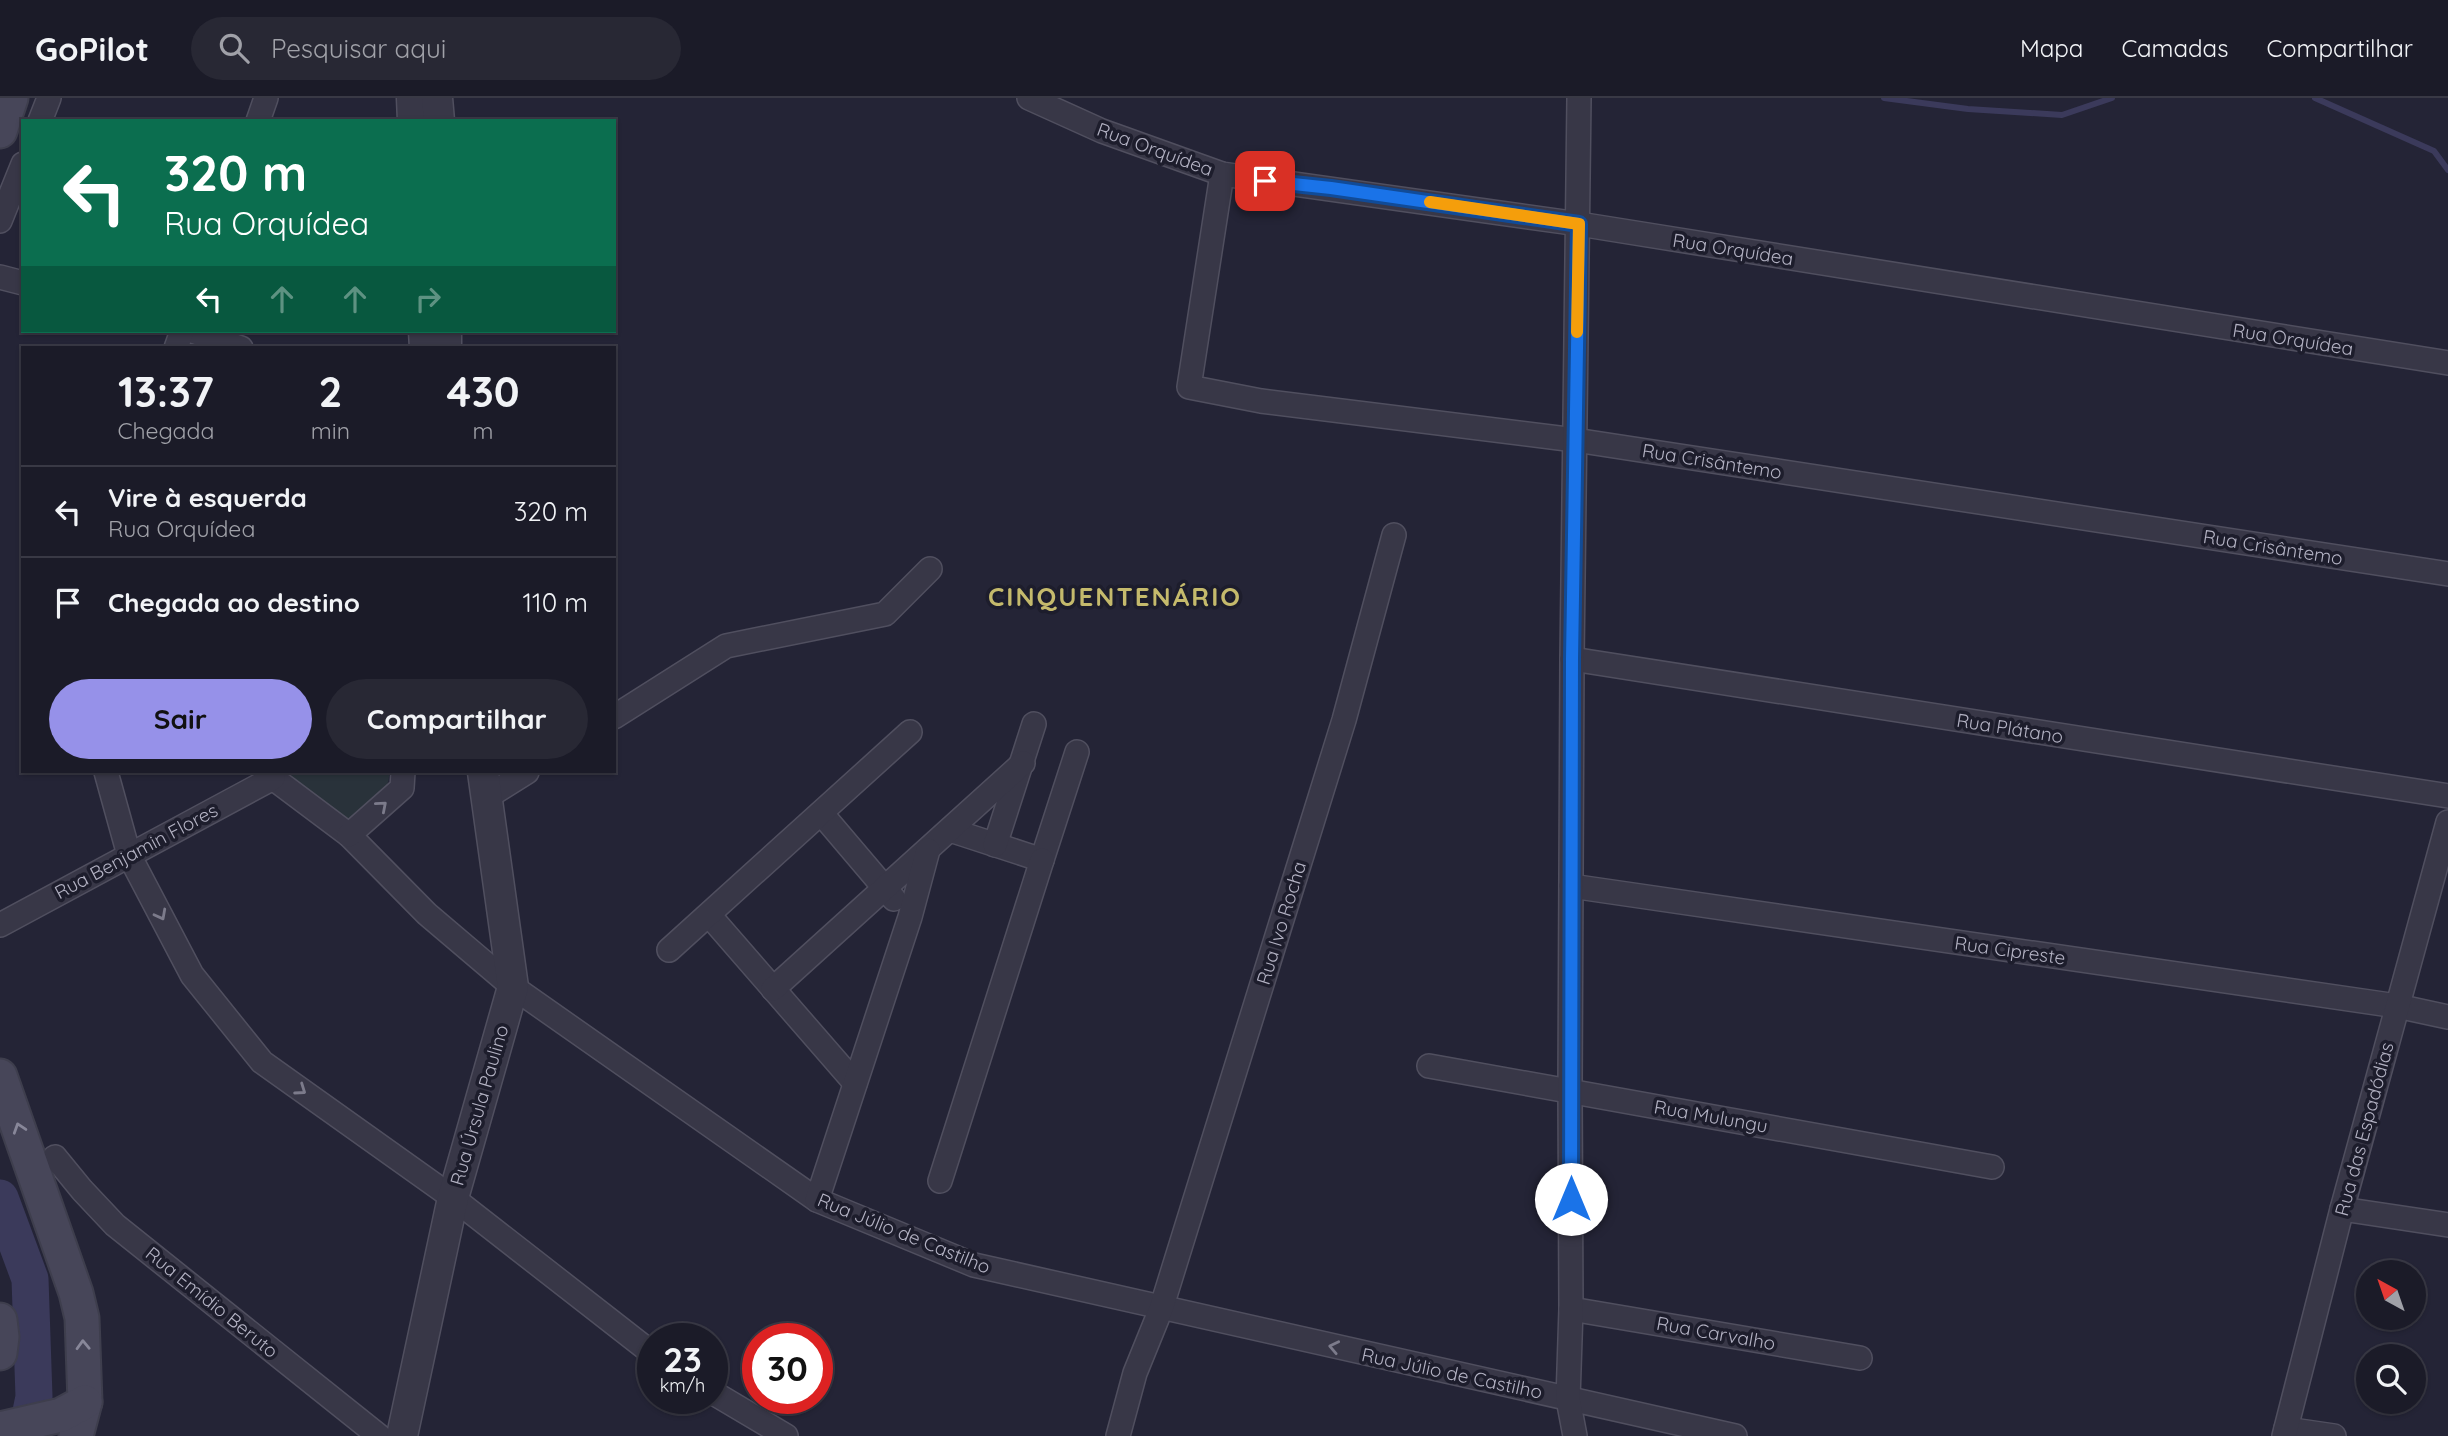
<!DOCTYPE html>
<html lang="pt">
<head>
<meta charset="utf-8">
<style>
  :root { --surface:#1b1b28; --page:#282834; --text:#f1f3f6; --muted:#a0a1a8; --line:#393945; --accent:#9691e9 }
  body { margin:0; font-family:Quicksand,sans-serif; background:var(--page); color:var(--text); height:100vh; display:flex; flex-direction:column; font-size:26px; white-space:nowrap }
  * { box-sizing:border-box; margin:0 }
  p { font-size:23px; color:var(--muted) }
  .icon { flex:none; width:38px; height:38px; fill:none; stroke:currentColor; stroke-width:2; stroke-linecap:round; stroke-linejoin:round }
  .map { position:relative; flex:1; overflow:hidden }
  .panel { position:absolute; left:21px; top:248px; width:595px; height:427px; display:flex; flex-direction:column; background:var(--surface); border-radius:0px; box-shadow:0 2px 5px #0004,0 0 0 2px var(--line) }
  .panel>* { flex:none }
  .top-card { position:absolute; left:21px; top:21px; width:595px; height:214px; border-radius:0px; box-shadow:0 2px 5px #0004,0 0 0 2px var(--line); background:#0b6e4f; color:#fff; overflow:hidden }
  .needle { width:46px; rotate:320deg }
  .buttons { position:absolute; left:2356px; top:1162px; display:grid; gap:14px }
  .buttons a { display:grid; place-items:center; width:70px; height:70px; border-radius:50%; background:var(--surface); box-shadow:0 2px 5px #0004,0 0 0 2px var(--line); font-size:35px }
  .speed { position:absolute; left:637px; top:1225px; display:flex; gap:14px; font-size:35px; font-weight:700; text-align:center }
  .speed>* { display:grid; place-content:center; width:91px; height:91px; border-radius:50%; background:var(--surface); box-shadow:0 2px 5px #0004,0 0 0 2px var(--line); line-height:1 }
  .speed small { font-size:18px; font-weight:400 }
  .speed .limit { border:10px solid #d22; background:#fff; color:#111 }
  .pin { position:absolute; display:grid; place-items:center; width:60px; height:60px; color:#fff; margin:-30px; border-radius:14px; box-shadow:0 4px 10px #0006 }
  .me { position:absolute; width:77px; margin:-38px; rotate:0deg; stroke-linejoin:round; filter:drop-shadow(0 0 5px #0008) }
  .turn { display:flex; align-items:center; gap:24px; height:147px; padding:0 28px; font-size:32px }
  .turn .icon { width:91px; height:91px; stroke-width:2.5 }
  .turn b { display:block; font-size:49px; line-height:60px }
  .lanes { display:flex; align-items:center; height:66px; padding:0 28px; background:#0003; justify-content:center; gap:35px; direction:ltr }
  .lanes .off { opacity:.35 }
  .eta { display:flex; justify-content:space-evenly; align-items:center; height:119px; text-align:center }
  .eta b { font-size:42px; font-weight:700; line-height:49px }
  .primary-button { display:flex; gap:14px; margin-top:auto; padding:14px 28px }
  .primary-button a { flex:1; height:80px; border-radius:42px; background:var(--accent); color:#111; font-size:28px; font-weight:700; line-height:80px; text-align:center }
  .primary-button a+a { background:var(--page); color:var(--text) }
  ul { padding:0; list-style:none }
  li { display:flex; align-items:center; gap:21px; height:91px; padding:0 28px; border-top:2px solid var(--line) }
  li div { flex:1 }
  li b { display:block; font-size:26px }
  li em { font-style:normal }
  header { display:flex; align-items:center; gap:42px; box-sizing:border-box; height:98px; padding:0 35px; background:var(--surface); border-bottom:2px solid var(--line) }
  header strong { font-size:33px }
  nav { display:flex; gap:38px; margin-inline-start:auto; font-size:24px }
  .search { width:490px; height:63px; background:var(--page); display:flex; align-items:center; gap:18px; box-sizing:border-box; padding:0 24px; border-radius:38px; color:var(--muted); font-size:26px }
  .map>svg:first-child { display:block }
  .green { fill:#29323a }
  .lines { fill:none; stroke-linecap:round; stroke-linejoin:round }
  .stream { stroke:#3b3a5b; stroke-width:6 }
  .river { stroke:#3b3a5b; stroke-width:37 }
  .minor-casing { stroke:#504f5f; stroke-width:26 }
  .tertiary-casing { stroke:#504f5f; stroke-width:33 }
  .secondary-casing { stroke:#3e3e4d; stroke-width:37 }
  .minor { stroke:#383747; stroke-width:23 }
  .tertiary { stroke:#383747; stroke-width:30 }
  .secondary { stroke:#474659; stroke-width:33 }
  .oneway { stroke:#7c7b8b }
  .oneway2 { stroke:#888799 }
  .route-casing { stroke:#114b97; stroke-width:18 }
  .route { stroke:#1a73e8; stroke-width:12 }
  .slow { stroke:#f59e0b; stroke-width:12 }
  .labels { text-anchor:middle; stroke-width:7; stroke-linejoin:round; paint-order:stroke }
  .street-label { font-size:19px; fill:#b3b2c3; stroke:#1d1d2c }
  .district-label { font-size:26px; font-weight:bold; letter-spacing:2px; fill:#c5ba6c; stroke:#1d1d2c }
</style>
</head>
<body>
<header>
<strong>GoPilot</strong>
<div class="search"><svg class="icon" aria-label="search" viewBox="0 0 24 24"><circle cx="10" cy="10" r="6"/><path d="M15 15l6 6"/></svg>Pesquisar aqui</div>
<nav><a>Mapa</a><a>Camadas</a><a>Compartilhar</a></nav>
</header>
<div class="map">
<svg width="2448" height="1338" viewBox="0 0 2448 1338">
  <rect width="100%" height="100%" fill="#242436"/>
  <path class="green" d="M290,674h99c2,23 -24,37 -39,50l-53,-35z"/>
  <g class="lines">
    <g class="stream">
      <path d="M1884,0l84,11 94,6 50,-17"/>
      <path d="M2315,0l119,53 14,19"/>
    </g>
    <path class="river" d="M0,1100l30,81 4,118 -8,39"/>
    <g class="minor-casing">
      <g id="minor">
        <path d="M1029,0l73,33 120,43 357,50 869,139"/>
        <path d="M40,23l9,-23"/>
        <path d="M258,23l8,-23"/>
        <path d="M1222,76l-33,213 72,14 314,39 873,134"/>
        <path d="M0,123l23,-57"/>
        <path d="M0,179l23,6"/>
        <path d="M192,233l49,17"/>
        <path d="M176,250l6,-17"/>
        <path d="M1572,561l876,137"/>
        <path d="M614,619l112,-71 159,-32 45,-45"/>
        <path d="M106,674l23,83 63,120 70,87 191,136 200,156"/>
        <path d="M273,680l76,57 78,79 86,73 304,213 157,65 761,171"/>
        <path d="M487,699l40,-25"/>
        <path d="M821,715l73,86"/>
        <path d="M950,732l92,30 35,-108"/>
        <path d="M349,737l53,-47 1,-16"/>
        <path d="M995,747l39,-121"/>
        <path d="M1571,788l826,120 51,11"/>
        <path d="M709,817l146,168"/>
        <path d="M0,827l273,-147"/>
        <path d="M669,852l241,-218"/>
        <path d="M773,891l250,-226"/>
        <path d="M1429,968l563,101"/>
        <path d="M55,1059l27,33 33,35 264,211"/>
        <path d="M940,1083l102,-321"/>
        <path d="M817,1102l93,-283 18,-67"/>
        <path d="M2342,1111l106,16"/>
        <path d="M1571,1211l289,49"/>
        <path d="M712,1294l74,44"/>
        <path d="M2286,1331l48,7"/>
        <path d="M1118,1338l17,-63 26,-64 183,-589 50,-185"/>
        <path d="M1575,1338l-7,-37 3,-90 -1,-219 2,-431 7,-561"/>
        <path d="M2284,1338l58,-227 106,-387"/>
      </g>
    </g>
    <g class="tertiary-casing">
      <g id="tertiary">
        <path d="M412,0l1,23"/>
        <path d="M437,0l2,23"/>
        <path d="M424,233l1,17"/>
        <path d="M446,233v17"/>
        <path d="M402,1338l51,-238 60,-211 -30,-215"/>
      </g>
    </g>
    <g class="secondary-casing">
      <g id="secondary">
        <path d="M0,33l11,-33"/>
        <path d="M0,978l76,217 6,25 3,84 -9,34"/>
        <path d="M0,1222l2,17 -2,16"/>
        <path d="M0,1331l61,-14 24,-13"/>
      </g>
    </g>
    <use href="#minor" class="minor"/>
    <use href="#tertiary" class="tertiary"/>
    <use href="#secondary" class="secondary"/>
  </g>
  <defs><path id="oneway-chevron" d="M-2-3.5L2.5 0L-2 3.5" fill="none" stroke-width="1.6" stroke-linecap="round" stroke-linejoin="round" transform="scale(1.75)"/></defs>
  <g class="oneway">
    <use href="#oneway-chevron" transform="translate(382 708) rotate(-41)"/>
    <use href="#oneway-chevron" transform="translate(161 817) rotate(62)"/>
    <use href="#oneway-chevron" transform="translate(301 992) rotate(35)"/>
    <use href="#oneway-chevron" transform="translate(1334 1249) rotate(-168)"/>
  </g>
  <g class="oneway2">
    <use href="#oneway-chevron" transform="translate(19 1030) rotate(-108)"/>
    <use href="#oneway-chevron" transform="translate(83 1247) rotate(-92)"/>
  </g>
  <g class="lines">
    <g class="route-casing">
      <path id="route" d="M1265,83l66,7 248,36 -7,435 -1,540"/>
    </g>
    <use href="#route" class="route"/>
    <path class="slow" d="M1430,104l149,22 -2,108"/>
  </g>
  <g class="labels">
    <g class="street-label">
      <text transform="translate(1155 51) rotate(20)" y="7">Rua Orquídea</text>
      <text transform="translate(1733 151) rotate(9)" y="7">Rua Orquídea</text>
      <text transform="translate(2293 241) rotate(9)" y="7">Rua Orquídea</text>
      <text transform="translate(1712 363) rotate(9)" y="7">Rua Crisântemo</text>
      <text transform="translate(2273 449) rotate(9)" y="7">Rua Crisântemo</text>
      <text transform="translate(2010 630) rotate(9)" y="7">Rua Plátano</text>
      <text transform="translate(136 753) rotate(-28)" y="7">Rua Benjamin Flores</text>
      <text transform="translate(1281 825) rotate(-73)" y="7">Rua Ivo Rocha</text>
      <text transform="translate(2010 852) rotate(8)" y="7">Rua Cipreste</text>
      <text transform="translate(479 1007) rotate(-74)" y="7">Rua Úrsula Paulino</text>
      <text transform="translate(1711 1018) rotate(10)" y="7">Rua Mulungu</text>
      <text transform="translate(2364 1031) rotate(-75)" y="7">Rua das Espadódias</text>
      <text transform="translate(904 1135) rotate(22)" y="7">Rua Júlio de Castilho</text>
      <text transform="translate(212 1204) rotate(39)" y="7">Rua Emídio Beruto</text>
      <text transform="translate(1716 1235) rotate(10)" y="7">Rua Carvalho</text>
      <text transform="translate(1452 1275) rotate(12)" y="7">Rua Júlio de Castilho</text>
    </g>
    <g class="district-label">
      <text x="1115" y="508">CINQUENTENÁRIO</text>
    </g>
  </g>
</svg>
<div class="buttons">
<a><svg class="needle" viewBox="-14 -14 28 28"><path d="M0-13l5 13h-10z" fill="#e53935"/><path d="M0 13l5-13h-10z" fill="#a0a1a8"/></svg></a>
<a><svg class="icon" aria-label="search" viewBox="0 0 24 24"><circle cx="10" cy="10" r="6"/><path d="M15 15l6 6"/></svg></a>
</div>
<div class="speed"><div>23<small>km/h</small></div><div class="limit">30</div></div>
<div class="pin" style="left:1265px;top:83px;background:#d93025"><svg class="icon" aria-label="arrive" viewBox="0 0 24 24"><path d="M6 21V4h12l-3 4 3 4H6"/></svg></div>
<svg class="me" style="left:1571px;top:1101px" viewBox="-20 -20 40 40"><circle r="19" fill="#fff"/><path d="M0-13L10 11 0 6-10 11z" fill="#1a73e8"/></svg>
<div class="top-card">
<div class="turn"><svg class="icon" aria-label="left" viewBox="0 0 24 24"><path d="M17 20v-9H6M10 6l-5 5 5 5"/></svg><div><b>320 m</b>Rua Orquídea</div></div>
<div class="lanes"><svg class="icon" aria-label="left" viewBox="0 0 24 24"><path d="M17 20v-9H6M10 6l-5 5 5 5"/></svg><svg class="icon off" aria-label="ahead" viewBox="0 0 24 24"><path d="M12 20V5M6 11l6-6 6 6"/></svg><svg class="icon off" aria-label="ahead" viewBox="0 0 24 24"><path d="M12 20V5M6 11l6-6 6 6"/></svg><svg class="icon off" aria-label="right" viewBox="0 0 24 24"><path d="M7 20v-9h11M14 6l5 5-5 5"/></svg></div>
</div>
<section class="panel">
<div class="eta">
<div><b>13:37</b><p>Chegada</p></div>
<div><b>2</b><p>min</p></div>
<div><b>430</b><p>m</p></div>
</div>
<ul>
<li><svg class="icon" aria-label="left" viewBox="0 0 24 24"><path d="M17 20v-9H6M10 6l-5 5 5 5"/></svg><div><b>Vire à esquerda</b><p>Rua Orquídea</p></div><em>320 m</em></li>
<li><svg class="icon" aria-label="arrive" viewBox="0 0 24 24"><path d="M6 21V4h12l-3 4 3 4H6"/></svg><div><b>Chegada ao destino</b></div><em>110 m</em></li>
</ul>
<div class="primary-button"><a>Sair</a><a>Compartilhar</a></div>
</section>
</div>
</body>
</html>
